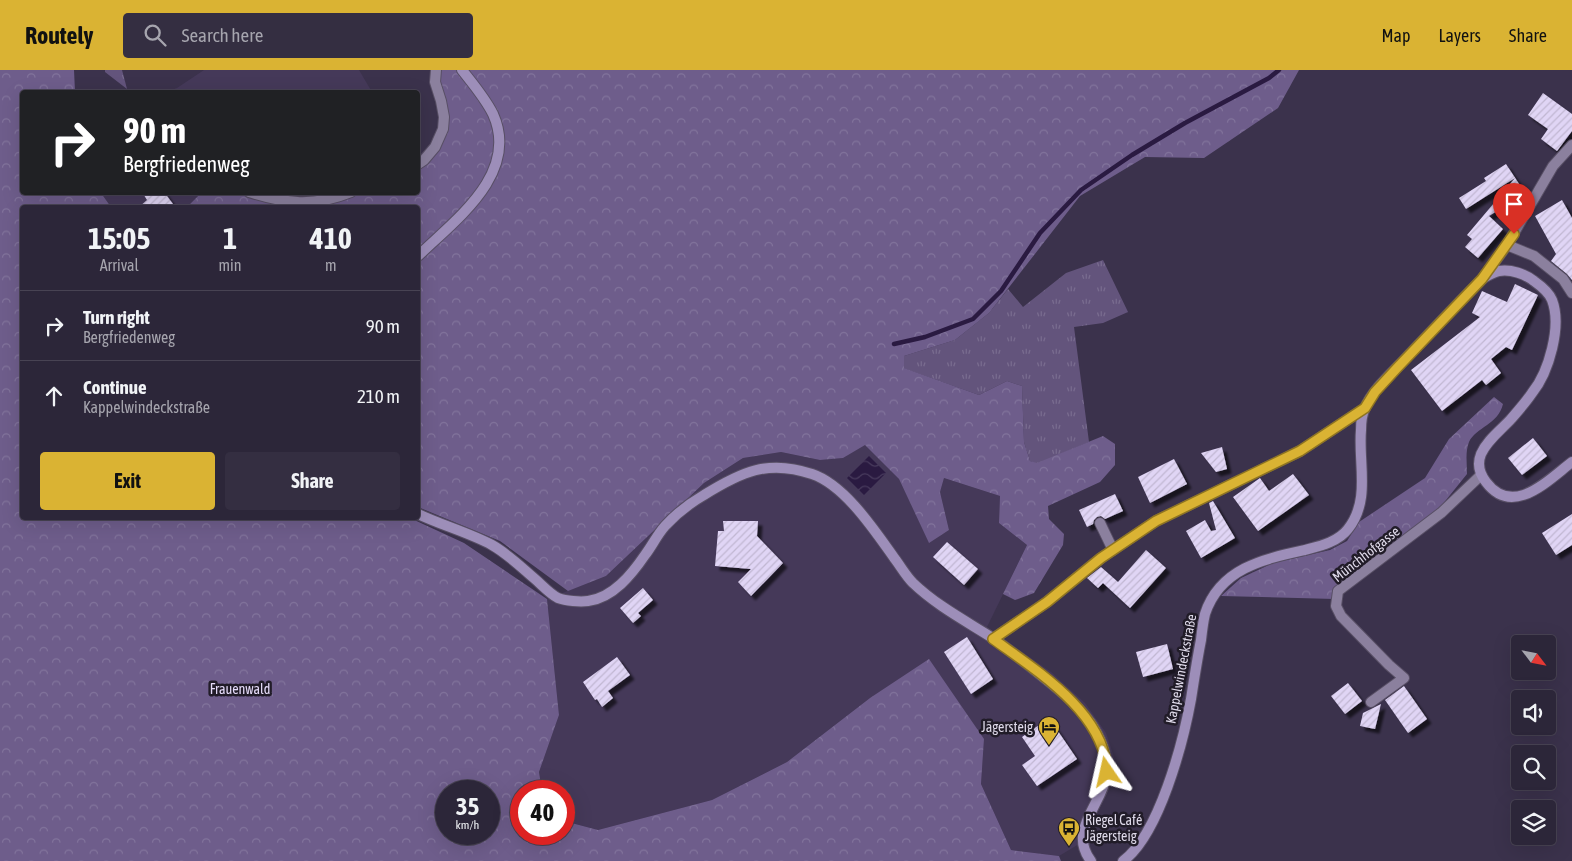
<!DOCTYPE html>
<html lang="en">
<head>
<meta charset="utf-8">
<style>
  :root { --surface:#2c2639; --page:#342e41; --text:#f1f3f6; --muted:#a6a5ae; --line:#484353; --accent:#dab333 }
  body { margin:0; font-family:"Asap Condensed",sans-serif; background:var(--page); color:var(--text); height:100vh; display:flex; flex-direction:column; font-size:19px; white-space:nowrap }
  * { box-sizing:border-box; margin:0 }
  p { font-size:16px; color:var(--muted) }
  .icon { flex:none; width:28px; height:28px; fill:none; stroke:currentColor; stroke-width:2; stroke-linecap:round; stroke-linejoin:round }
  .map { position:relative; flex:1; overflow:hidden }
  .panel { position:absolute; left:20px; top:135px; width:400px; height:315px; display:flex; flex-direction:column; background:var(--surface); border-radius:5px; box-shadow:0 5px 20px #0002,0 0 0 1px var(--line) }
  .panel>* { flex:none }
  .guide { position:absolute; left:20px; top:20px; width:400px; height:105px; border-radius:5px; box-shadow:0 5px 20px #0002,0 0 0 1px var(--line); background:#202124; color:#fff; overflow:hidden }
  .needle { width:32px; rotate:122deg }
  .fabs { position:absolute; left:1511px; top:565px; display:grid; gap:10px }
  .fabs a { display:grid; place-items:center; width:45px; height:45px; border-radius:5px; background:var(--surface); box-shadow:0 5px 20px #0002,0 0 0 1px var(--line); font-size:25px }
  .speed { position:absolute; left:435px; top:710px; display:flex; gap:10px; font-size:25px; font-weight:700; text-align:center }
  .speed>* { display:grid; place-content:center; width:65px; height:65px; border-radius:50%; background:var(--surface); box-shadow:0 5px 20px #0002,0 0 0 1px var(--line); line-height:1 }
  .speed small { font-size:12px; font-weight:400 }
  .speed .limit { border:8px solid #d22; background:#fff; color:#111 }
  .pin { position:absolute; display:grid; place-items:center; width:42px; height:42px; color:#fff; margin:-51px -21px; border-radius:50% 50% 50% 0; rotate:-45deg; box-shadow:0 0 5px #0007 }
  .pin .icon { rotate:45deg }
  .me { position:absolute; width:55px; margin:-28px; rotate:349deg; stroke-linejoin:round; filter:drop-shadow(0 0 4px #0008) }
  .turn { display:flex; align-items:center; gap:18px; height:105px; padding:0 20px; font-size:22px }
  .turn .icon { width:65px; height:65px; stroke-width:2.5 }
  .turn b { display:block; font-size:35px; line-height:42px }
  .eta { display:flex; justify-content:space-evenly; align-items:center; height:85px; text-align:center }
  .eta b { font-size:30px; font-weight:700; line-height:35px }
  .action { display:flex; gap:10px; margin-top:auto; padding:10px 20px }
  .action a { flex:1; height:58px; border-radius:5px; background:var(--accent); color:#111; font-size:20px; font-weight:700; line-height:58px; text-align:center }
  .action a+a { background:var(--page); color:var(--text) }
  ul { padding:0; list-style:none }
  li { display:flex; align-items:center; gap:15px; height:70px; padding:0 20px; border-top:1px solid var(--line) }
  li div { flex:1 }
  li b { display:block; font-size:19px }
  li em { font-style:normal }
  header { display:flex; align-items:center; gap:30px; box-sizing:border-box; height:70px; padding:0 25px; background:var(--accent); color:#111 }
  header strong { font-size:24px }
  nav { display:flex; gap:28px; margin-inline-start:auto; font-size:18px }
  .search { width:350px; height:45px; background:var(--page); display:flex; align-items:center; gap:12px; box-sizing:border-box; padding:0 18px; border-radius:5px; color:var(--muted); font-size:19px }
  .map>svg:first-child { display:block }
  .built { fill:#453959 }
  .grass { fill:url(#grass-tufts) }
  .forest { fill:url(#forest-crowns); fill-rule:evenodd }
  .water { fill:url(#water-waves) }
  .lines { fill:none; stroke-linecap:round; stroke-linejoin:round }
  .stream { stroke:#2a1a41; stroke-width:4.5 }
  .building { fill:url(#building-hatch); filter:url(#shadow) }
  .street-casing { stroke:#584f65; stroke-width:12 }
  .secondary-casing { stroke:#584f65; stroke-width:12 }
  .street { stroke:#8b809e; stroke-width:10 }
  .secondary { stroke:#9d8eb9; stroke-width:10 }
  .route-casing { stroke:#8e7421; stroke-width:12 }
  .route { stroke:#dab333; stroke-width:9 }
  .labels { text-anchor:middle; stroke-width:5; stroke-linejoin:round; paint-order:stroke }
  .street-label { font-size:14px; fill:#dfdaea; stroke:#211c28 }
  .park-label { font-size:14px; fill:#e5dbf9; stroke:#211c28 }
  .poi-label { font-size:14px; fill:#dfdaea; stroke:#211c28; text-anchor:end }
</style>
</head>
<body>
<header>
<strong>Routely</strong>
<div class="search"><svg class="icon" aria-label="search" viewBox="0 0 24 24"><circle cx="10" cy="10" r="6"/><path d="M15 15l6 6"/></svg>Search here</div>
<nav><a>Map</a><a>Layers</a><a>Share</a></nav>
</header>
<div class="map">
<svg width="1572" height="791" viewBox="0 0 1572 791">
  <defs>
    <pattern id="grass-tufts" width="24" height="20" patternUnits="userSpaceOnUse" patternTransform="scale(1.25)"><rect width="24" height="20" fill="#63547c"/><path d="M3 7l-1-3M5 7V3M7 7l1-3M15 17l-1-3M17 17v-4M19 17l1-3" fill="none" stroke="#796c8f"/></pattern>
    <pattern id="forest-crowns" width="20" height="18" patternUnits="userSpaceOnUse" patternTransform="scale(1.25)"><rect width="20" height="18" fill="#6e5d8b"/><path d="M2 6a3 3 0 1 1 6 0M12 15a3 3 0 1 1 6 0" fill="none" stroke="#82749c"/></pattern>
    <pattern id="water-waves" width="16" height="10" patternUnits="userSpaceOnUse" patternTransform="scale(1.25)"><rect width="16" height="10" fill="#2a1a41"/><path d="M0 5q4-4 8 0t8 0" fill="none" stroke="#483b5d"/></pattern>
    <pattern id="building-hatch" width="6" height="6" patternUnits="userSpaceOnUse" patternTransform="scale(1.25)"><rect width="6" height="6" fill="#e0d5f5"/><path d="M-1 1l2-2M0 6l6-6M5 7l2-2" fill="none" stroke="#c1b7d2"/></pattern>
    <filter id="shadow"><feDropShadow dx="4.5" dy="4.5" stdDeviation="1" flood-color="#0009"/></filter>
  </defs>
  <rect width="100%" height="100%" fill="#3b324c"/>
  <g class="built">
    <path d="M204,0h155l13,22h-206l11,-4z"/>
    <path d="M101,123h100l-15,15 -75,-1z"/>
    <path d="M257,123h59l-7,5 -11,1z"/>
    <path d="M865,374l34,35 30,63 20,-12 -9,-38 4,-14 56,18 -1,27 28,22 -40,82 64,45 34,31 21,30 9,27 -3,22 -28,59 -25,15 -48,-6 -30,-66 3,-45 -114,-41 -83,64 -75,38 -114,30 -34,-9v-30h-22l-3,-19 20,-57 -12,-116 59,-23 98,-93 39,-25 38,-6 39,8 23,-2z"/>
  </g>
  <g class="grass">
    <path d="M105,0h17l5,19 -22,-17z"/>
    <path d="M1103,190l25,52 -25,11 -29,4 15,115 -52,22 -7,-3 -6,-19 -2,-56 -15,-5 -28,14 -76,-27 1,-12 51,-16 34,-27 19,-24 15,18 43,-34z"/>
  </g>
  <g class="forest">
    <path d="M0,0h74l1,22h-53v100l79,1 10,14 -89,1v310h388l54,25 83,56 12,116 -20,57 3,19h-21v43h43v-13l34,9 114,-30 75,-38 83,-64 59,-39 55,80 -3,45 30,66 48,6 2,5h-1061zM446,721h43v43h-43z"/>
    <path d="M440,0h859l-21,38 -74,50 -59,-1 -65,39 -91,117 -34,27 -51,16v12l75,27 28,-14 15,5 2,56 6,19 7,2 66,-27 12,8v21l-15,17 -52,24 1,13 15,15 -1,11 -29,48 -19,7 -12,-6 24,-49 -28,-22 1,-27 -56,-18 -4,14 9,38 -20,13 -30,-64 -34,-34 -22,13 -23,2 -39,-8 -38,6 -39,25 -98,93 -38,15 -68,-50 -82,-34v-299h-232l15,-15h38l28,9 34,5 40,-7 19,-7 58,-1v-24l10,-5 11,-14z"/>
    <path d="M1494,327l9,7c-5,21 -27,23 -34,38 -4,10 -2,21 -2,32l-29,36 -103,89 -114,-3 20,-18 32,-15 57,-13 17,-9 12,-19 66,-44 24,-39z"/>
  </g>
  <path class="water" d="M869,386l17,17 -22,22 -17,-17z"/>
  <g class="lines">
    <path class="stream" d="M894,274l31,-7 48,-18 28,-28 39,-58 41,-43 51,-35 53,-32 84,-45 10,-8"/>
  </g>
  <g class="building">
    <path d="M1543,23l29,21v17l-15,20 -16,-12 7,-10 -20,-14z"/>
    <path d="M1506,94l19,29 -36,23 14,13 -25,29 -13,-11 7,-8 -5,-4 48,-57 -49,31 -7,-11 27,-17 -2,-3z"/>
    <path d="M142,122h22l12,16h-38l9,-8z"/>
    <path d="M1562,130l10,18v62l-5,-6 -16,-13 5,-7 -21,-38z"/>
    <path d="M1515,214l23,11 -26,55 -6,-3 -15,12 10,14 -15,12 -4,-5 -40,31 -31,-41 69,-53 -8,-4 10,-22 25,11z"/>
    <path d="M1533,368l14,18 -25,19 -14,-17z"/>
    <path d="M1222,377l5,22 -11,3 -15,-19z"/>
    <path d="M1174,389l13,25 -37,19 -12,-26z"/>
    <path d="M1293,404l16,21 -51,36 -25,-34 27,-19 9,13z"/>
    <path d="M1115,424l8,17 -18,8 -4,-3 -4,1 -3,3 -1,4 -6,3 -8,-17z"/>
    <path d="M1213,431l22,37 -34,20 -15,-27 19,-11 6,11 5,-1 -7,-27z"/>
    <path d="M1572,444v31l-16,10 -14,-22z"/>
    <path d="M723,451h35l-1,15 26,27 -32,33 -13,-14 13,-13 -36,-3 3,-35h6z"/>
    <path d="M947,472l31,27 -14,16 -31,-28z"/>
    <path d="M1146,480l20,18 -36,40 -27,-25 -5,5 -11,-10 14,-11 17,15z"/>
    <path d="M643,518l10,12 -15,13 3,3 -8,7 -13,-15z"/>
    <path d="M967,567l26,42 -22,15 -27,-42z"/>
    <path d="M1167,574l6,25 -30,8 -7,-25z"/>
    <path d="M617,587l13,18 -22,16 5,7 -11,9 -5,-8 -2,1 -12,-18z"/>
    <path d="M1348,613l14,18 -17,13 -14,-18z"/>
    <path d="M1404,616l23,33 -19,14 -23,-33z"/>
    <path d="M1381,634l-6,25 -15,-3 3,-13z"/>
    <path d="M1049,648l28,41 -40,27 -15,-21 13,-9 -13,-19z"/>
  </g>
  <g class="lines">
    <g class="street-casing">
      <g id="street">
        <path d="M418,94l6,-4 11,-13 8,-18 1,-12 -3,-16 -6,-19 1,-12"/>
        <path d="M249,122c37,12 65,15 102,0"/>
        <path d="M1507,175l27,11 29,23 9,14"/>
        <path d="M1482,209l25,-34 46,-79 19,-21"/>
        <path d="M1100,453l13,27"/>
        <path d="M993,569l54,-37 54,-44 55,-37 144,-70 65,-43"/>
        <path d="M1371,632l33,-24 -15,-13 -48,-49 -5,-10 2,-15 103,-78 40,-38"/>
      </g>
    </g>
    <g class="secondary-casing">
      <g id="secondary">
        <path d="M418,186c37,-36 102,-82 75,-142 -8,-16 -20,-30 -31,-44"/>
        <path d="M418,444c23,11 52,19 74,31 16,9 29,22 43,34 7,6 15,15 23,19 8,3 22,4 30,3 25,-3 44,-27 57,-46 7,-9 12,-20 20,-29 11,-12 25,-23 39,-31 37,-23 64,-36 108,-21 33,11 63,57 83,85 6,8 11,17 18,24 23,22 51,37 78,54 12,8 24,18 36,27 22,18 46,35 63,58 9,13 19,34 17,51 -4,31 -40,57 -16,88"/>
        <path d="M1123,791c36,-26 60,-118 68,-162 3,-19 6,-39 10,-59 1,-9 2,-18 4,-26 15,-46 59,-55 100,-64 15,-4 33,-8 43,-21 23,-29 10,-66 13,-99 0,-7 1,-16 4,-22 7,-18 28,-36 41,-50 25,-26 50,-53 76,-79 5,-3 11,-7 17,-8 12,-2 26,3 35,10 7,5 15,11 18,19 10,26 -3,72 -20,93 -6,9 -14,18 -21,26 -10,11 -24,21 -30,35 -4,10 -2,19 5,28 27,36 62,-2 86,-20"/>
      </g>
    </g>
    <use href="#street" class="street"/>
    <use href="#secondary" class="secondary"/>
  </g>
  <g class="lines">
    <g class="route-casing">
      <path id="route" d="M1107,702c-2,-59 -70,-101 -114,-133l54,-37 54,-44 55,-37 144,-70 65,-43 10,-16 22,-24 85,-89 32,-45"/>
    </g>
    <use href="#route" class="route"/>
  </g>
  <defs>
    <g id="hotel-pin" transform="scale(1.125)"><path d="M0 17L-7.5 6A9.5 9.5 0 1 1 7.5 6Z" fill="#dab333" stroke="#211c28"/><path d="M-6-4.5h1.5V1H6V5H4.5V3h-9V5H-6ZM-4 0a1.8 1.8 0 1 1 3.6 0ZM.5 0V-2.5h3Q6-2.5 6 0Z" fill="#111"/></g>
    <g id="bus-pin" transform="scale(1.125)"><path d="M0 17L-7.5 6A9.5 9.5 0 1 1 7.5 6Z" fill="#dab333" stroke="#211c28"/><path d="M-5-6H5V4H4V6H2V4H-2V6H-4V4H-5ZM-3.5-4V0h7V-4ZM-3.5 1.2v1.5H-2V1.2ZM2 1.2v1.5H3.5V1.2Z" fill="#111"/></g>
  </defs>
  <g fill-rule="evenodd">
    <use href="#hotel-pin" x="1049" y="657"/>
    <use href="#bus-pin" x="1069" y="758"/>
  </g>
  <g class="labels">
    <g class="street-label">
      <text transform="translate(1366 484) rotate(-38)" y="5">Münchhofgasse</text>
      <text transform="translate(1181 599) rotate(-79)" y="5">Kappelwindeckstraße</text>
    </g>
    <g class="park-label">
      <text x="240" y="624">Frauenwald</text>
    </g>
    <g class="poi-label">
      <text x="1033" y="662">Jägersteig</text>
      <text x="1085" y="755" text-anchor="start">Riegel Café<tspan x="1085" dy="16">Jägersteig</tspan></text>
    </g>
  </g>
</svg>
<div class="fabs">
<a><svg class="needle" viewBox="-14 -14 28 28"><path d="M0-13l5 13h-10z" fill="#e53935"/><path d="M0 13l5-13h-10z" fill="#a6a5ae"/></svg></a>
<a><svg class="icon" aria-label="sound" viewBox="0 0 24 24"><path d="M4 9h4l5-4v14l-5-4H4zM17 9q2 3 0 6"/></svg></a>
<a><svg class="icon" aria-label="search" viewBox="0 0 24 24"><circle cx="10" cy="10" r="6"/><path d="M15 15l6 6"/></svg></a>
<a><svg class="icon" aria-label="layers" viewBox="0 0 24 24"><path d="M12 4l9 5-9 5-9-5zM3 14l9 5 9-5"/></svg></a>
</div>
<div class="speed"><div>35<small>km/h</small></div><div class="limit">40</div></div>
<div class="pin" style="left:1514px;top:164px;background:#d93025"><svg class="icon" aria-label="arrive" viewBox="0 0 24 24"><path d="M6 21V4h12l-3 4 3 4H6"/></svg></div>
<svg class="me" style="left:1107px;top:702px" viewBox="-20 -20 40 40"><path d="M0-17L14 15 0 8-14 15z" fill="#dab333" stroke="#fff" stroke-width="4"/></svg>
<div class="guide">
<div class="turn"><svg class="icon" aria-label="right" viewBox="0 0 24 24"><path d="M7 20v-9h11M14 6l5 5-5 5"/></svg><div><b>90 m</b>Bergfriedenweg</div></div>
</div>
<section class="panel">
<div class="eta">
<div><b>15:05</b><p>Arrival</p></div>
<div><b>1</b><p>min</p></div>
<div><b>410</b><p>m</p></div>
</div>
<ul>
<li><svg class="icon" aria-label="right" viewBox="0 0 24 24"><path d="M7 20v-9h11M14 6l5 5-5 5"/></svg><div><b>Turn right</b><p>Bergfriedenweg</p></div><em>90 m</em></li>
<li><svg class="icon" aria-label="ahead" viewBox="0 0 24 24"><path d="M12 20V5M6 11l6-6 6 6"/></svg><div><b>Continue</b><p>Kappelwindeckstraße</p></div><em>210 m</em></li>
</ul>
<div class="action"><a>Exit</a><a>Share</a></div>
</section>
</div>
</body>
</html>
